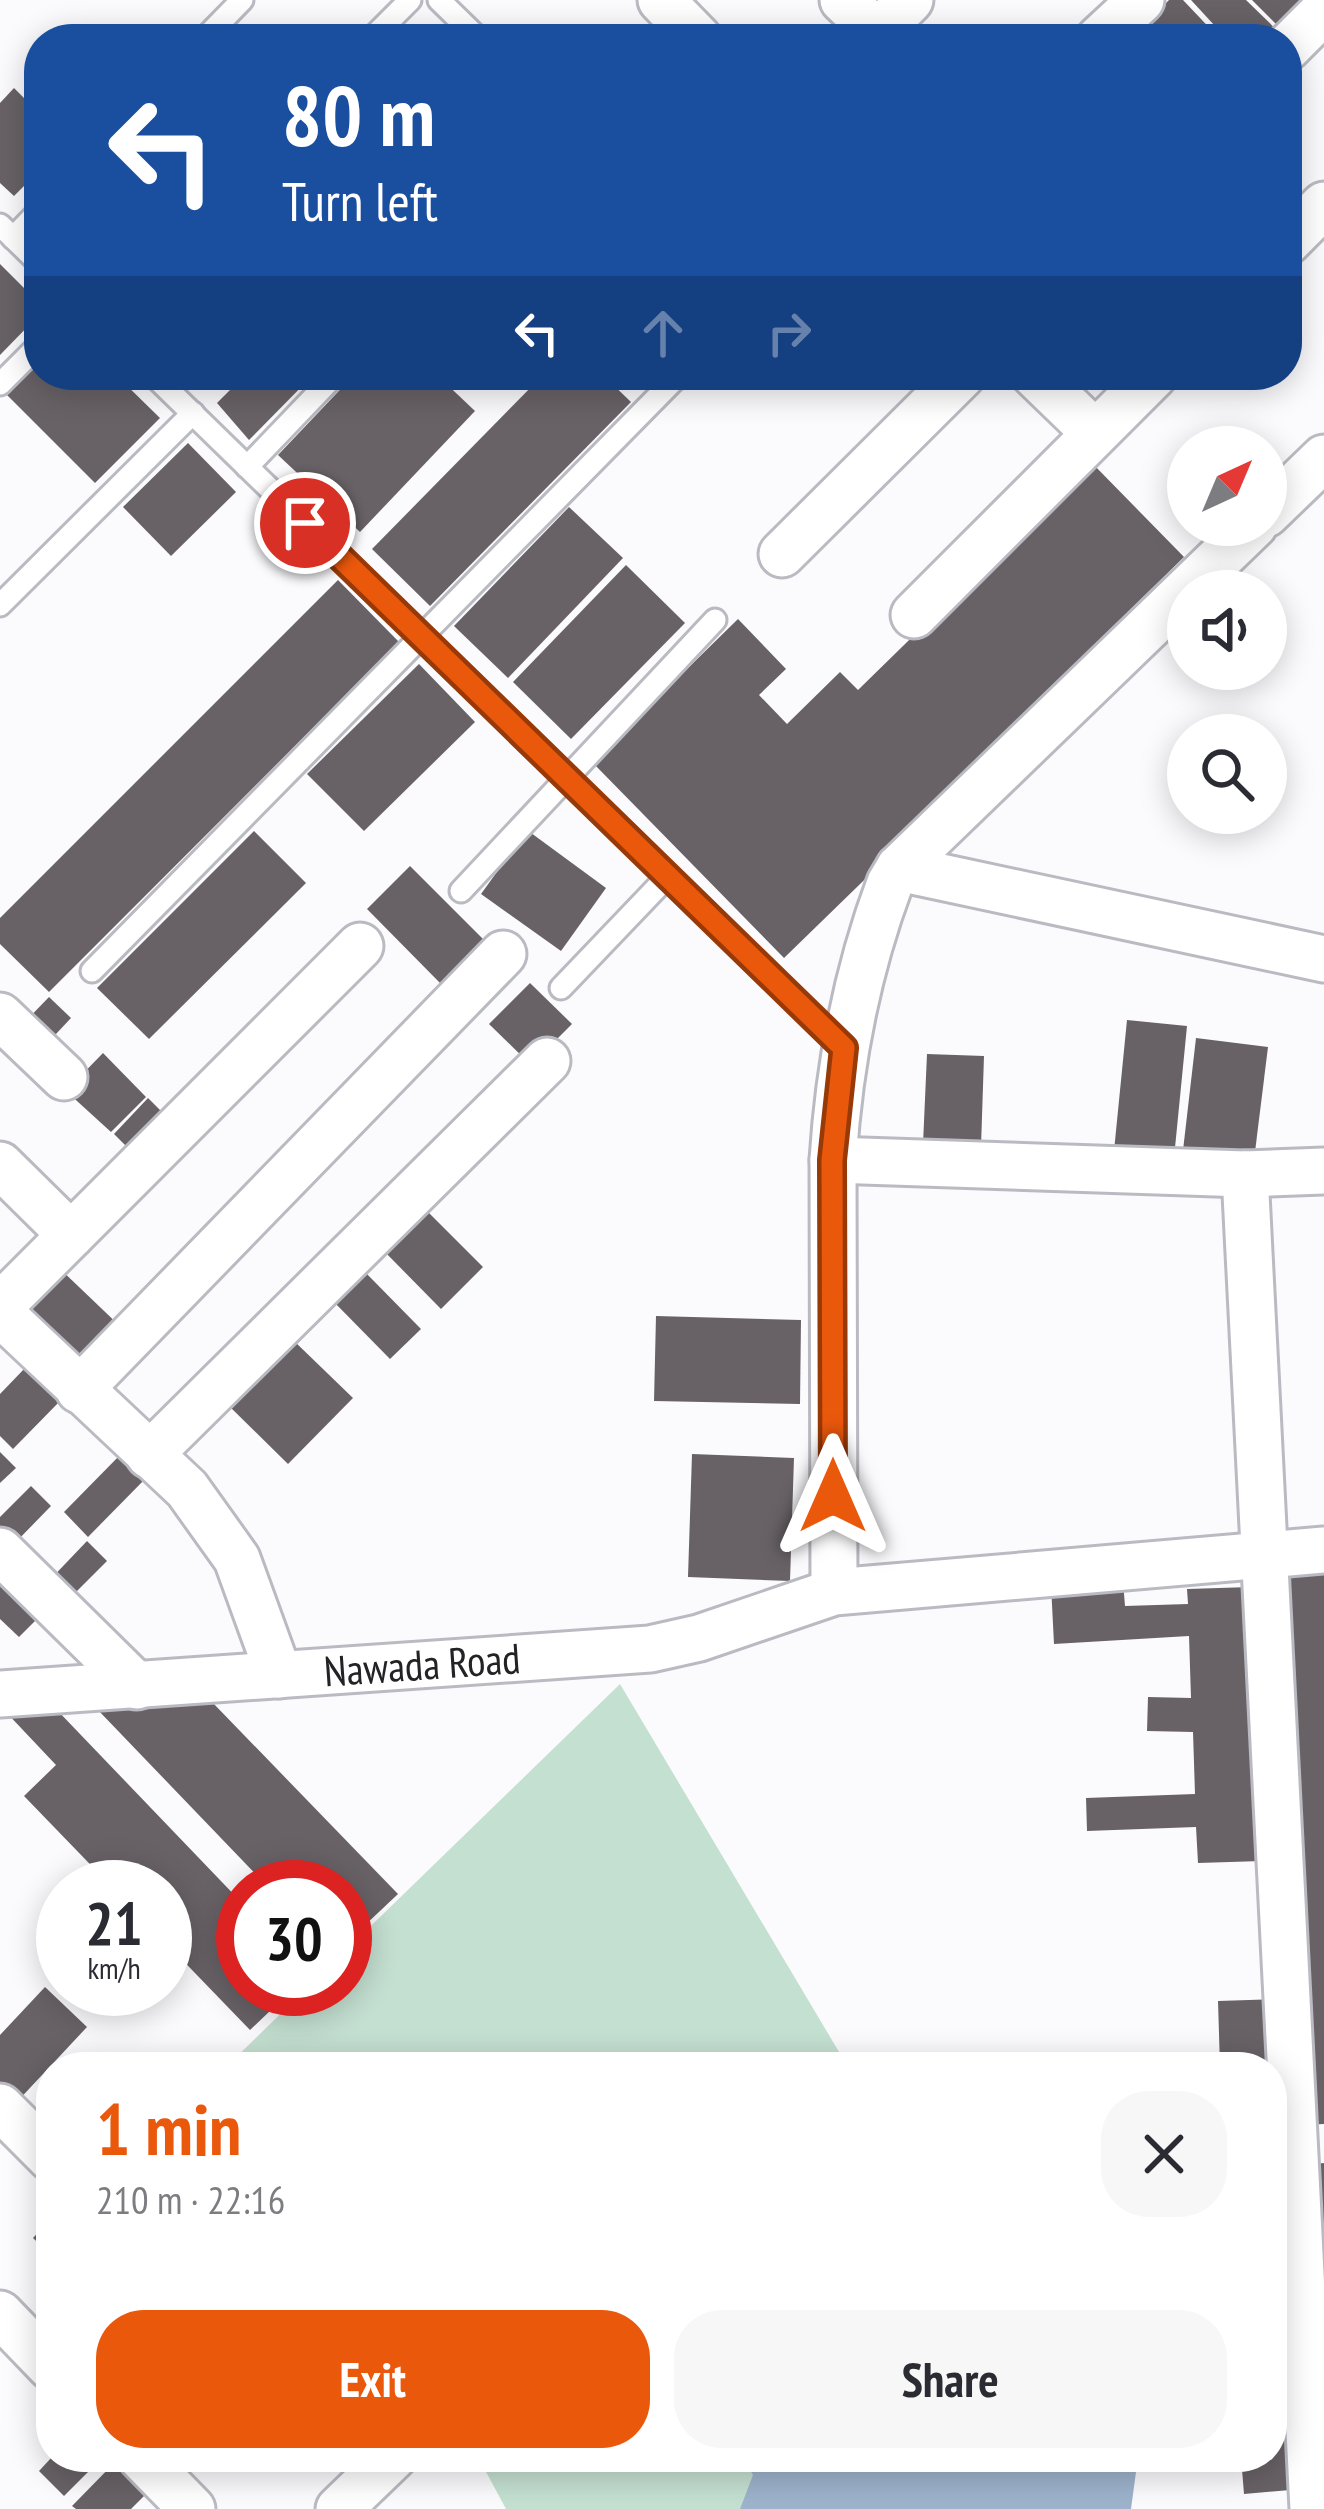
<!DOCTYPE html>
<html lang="en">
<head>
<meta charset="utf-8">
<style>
  :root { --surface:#fff; --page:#f7f7f7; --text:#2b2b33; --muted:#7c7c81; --accent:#ea580c }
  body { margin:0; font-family:"PT Sans Narrow",sans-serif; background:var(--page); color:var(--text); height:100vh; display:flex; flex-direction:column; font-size:45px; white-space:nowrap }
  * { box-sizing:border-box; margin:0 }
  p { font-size:39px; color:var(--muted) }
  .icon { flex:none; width:66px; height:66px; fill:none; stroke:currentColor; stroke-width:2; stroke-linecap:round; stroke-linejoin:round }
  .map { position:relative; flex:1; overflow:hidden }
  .panel { position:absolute; left:36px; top:2052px; width:1251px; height:420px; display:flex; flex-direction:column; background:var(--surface); border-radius:48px; box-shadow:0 6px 30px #0003 }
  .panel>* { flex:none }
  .banner { position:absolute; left:24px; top:24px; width:1278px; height:366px; border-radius:48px; box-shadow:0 6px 30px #0003; background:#1a4fa0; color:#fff; overflow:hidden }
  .needle { width:78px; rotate:44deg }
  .tools { position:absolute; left:1167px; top:426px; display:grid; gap:24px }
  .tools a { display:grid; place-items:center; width:120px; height:120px; border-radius:50%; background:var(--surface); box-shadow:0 6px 30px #0003; font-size:60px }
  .speed { position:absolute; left:36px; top:1860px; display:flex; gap:24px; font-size:60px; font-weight:700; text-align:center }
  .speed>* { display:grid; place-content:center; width:156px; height:156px; border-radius:50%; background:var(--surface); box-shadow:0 6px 30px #0003; line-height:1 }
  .speed small { font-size:30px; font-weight:400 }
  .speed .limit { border:18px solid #d22; background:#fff; color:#111 }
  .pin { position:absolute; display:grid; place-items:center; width:102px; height:102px; color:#fff; margin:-51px; border:6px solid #fff; border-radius:50%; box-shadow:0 3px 12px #0007 }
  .me { position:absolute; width:132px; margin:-66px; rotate:0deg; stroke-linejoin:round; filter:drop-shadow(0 0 9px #0008) }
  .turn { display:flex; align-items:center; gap:42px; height:252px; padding:0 60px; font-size:54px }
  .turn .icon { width:156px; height:156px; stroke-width:2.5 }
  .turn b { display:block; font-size:84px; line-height:102px }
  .lanes { display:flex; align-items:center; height:114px; padding:0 60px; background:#0003; justify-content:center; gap:60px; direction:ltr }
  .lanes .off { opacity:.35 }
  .round { display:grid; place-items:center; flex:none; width:126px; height:126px; border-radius:48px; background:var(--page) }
  .head { display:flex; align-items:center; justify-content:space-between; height:204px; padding:0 60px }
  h1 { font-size:72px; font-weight:700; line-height:90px; color:var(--accent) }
  .action { display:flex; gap:24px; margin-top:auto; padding:24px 60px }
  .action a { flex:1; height:138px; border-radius:48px; background:var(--accent); color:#fff; font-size:48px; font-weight:700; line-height:138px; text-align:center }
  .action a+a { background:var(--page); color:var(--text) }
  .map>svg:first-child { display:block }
  .green { fill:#c4e0d1 }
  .water { fill:#9db3cc }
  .building { fill:#686267 }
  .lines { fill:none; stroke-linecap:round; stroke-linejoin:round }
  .service-casing { stroke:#babac2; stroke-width:27 }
  .minor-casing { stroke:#babac2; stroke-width:51 }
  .service { stroke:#fff; stroke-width:21 }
  .minor { stroke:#fff; stroke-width:45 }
  .route-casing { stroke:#983908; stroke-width:30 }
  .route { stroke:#ea580c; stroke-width:21 }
  .labels { text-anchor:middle; stroke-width:12; stroke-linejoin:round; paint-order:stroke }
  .street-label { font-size:42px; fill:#232326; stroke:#fff }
</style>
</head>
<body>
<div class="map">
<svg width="1324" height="2509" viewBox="0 0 1324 2509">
  <rect width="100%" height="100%" fill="#fbfbfe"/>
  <g class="green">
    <path d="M620,1684l228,383h-622l80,-78h39v-38z"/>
    <path d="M478,2457h603l31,52h-606z"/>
  </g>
  <path class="water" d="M743,2457h427l-34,15 -5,37h-391l13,-34z"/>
  <g class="building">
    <path d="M1169,0h14l37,39h-110l37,-17z"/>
    <path d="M1191,0h55l40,39h-59z"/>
    <path d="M1252,0h60l-22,38z"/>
    <path d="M14,88l25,25v58l-25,25 -14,-13v-80z"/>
    <path d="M0,264l39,39v12l-39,40z"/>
    <path d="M39,356v19h77l44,43 -65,65 -91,-91z"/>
    <path d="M245,375h68l-64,65 -32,-37z"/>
    <path d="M354,375h83l38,36 -115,121 -82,-77z"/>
    <path d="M543,375h60l28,27 -201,204 -58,-57z"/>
    <path d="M188,443l48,49 -65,64 -48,-49z"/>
    <path d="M1091,462l93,95 -259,254 5,5 -146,142 -192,-196 146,-143 48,50 -27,26 28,29 53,-52 18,18z"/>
    <path d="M569,507l54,51 -115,120 -54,-52z"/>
    <path d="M626,565l59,58 -114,116 -58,-57z"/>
    <path d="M338,580l61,62 -350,350 -49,-48v-26z"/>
    <path d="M419,664l56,58 -111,109 -57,-57z"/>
    <path d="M527,830l79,58 -45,63 -80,-57z"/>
    <path d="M254,831l52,52 -157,156 -52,-51z"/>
    <path d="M410,866l77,77 -44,43 -76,-77z"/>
    <path d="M530,983l42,41 -41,41 -42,-41z"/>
    <path d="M49,997l22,21 -30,32 -22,-22z"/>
    <path d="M1127,1020l60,6 -14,142 -60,-7z"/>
    <path d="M1196,1038l72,9 -15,121 -71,-9z"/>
    <path d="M103,1053l43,44 -35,35 -45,-41z"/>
    <path d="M927,1054l57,2 -3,91 -58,-3z"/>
    <path d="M148,1098l21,21 -35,35 -20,-20z"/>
    <path d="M421,1205l62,62 -42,42 -61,-62z"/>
    <path d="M56,1265l68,65 -38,38 -66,-65z"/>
    <path d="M363,1270l58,59 -31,30 -58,-59z"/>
    <path d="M656,1316l145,4 -1,84 -146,-3z"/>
    <path d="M292,1339l61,59 -65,66 -61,-60z"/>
    <path d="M26,1367l35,33 -48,49 -13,-13v-42z"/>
    <path d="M0,1452l16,16 -16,15z"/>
    <path d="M123,1452l25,24 -60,61 -24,-25z"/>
    <path d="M692,1454l102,4 -4,123 -102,-4z"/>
    <path d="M31,1486l20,20 -39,40 -12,-11v-18z"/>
    <path d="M87,1541l20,20 -43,43 -19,-19z"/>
    <path d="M0,1564l47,45 -28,28 -19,-18z"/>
    <path d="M1324,1566v558l-20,1 -29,-556z"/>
    <path d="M1123,1581l2,25 63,-2 -1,-15 64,-2 11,274 -64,2 -2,-36 -109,4 -1,-33 109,-4 -2,-62 -46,-1 1,-34 43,1 -2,-62 -135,8 -3,-59z"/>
    <path d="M212,1702l186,192 -53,50v-57h-77l-171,-178z"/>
    <path d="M56,1709l187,195v85h50l-43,41 -85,-88v-55h-53l-88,-91 32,-31 -52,-55z"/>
    <path d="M45,1987l42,40 -73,78 -14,-12v-58z"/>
    <path d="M1278,1999l6,165 -12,1v-98h-52l-2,-66z"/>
    <path d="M1324,2163v95l-10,1 -9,-94z"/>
    <path d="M51,2219v36l-18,-17z"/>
    <path d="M1272,2287h3l9,82 -12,2z"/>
    <path d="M1282,2377l8,113 -46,4 -3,-37h31v-79z"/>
    <path d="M52,2457h51l-39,39 -25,-25z"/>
    <path d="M119,2458l32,31 -20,20h-55l-4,-3z"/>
  </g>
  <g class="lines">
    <g class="service-casing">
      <g id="service">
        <path d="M439,0l40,39"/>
        <path d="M204,39l38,-39"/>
        <path d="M371,39l39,-39"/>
        <path d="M0,225l39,38"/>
        <path d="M13,238l26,-27"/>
        <path d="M153,375l691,673"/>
        <path d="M0,384l39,-39"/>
        <path d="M247,467l88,-92"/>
        <path d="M0,605l193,-192"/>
        <path d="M461,891l254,-271"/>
        <path d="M92,971l587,-596"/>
        <path d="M561,988l107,-112"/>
      </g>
    </g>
    <g class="minor-casing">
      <g id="minor">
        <path d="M661,0l38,39"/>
        <path d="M843,0l41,39"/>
        <path d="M871,39l39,-39"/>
        <path d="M1099,39l42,-39"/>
        <path d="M1287,48l37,-37"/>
        <path d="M1287,242l37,-37"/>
        <path d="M1035,375l60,58"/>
        <path d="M1266,514l58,-56"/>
        <path d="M782,554l180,-179"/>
        <path d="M914,615l240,-240"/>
        <path d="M899,868l425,91"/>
        <path d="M0,1016l64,61"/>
        <path d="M833,1160l412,14 79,-3"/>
        <path d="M0,1165l71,70"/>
        <path d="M1245,1174l68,1335"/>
        <path d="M0,1306l360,-360"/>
        <path d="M0,1313l187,176 50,70 42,116"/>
        <path d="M79,1390l424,-436"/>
        <path d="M149,1455l398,-394"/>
        <path d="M0,1551l137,135"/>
        <path d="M834,1592l-1,-432c6,-94 24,-189 57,-277l9,-15 355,-343"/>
        <path id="s1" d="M0,1694l650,-45 49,-11 135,-46 490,-42"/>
        <path d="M0,2107l51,51"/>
        <path d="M0,2314l51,53"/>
        <path d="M141,2457l51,52"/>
        <path d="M339,2509l54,-52"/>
      </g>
    </g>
    <use href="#service" class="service"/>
    <use href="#minor" class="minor"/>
  </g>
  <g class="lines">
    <g class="route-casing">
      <path id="route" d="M305,523l539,525 -12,112 1,336"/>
    </g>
    <use href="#route" class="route"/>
  </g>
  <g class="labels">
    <g class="street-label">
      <text dy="15" stroke="none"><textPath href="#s1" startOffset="423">Nawada Road</textPath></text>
    </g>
  </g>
</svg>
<div class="tools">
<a><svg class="needle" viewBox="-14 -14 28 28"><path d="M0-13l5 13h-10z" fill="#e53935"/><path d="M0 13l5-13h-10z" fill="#7c7c81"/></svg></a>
<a><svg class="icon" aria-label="sound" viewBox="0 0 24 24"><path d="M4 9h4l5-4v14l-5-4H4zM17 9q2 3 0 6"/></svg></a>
<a><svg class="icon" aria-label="search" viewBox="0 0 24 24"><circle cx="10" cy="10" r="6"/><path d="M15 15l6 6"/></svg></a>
</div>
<div class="speed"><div>21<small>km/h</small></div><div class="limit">30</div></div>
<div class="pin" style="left:305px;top:523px;background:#d93025"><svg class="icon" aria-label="arrive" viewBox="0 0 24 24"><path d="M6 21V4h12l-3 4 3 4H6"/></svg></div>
<svg class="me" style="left:833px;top:1496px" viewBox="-20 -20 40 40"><path d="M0-17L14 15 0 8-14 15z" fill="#ea580c" stroke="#fff" stroke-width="4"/></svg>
<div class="banner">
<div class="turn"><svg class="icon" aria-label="left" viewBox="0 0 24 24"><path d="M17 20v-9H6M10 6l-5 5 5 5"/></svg><div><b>80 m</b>Turn left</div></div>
<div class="lanes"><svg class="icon" aria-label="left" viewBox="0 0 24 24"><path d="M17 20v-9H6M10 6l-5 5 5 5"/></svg><svg class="icon off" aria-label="ahead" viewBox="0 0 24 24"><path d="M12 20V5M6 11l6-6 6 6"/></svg><svg class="icon off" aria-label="right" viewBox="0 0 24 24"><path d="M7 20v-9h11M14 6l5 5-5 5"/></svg></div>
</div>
<section class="panel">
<div class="head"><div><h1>1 min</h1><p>210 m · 22:16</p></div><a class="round"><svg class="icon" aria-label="close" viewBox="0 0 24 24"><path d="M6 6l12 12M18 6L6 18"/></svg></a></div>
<div class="action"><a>Exit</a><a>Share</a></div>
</section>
</div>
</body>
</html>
